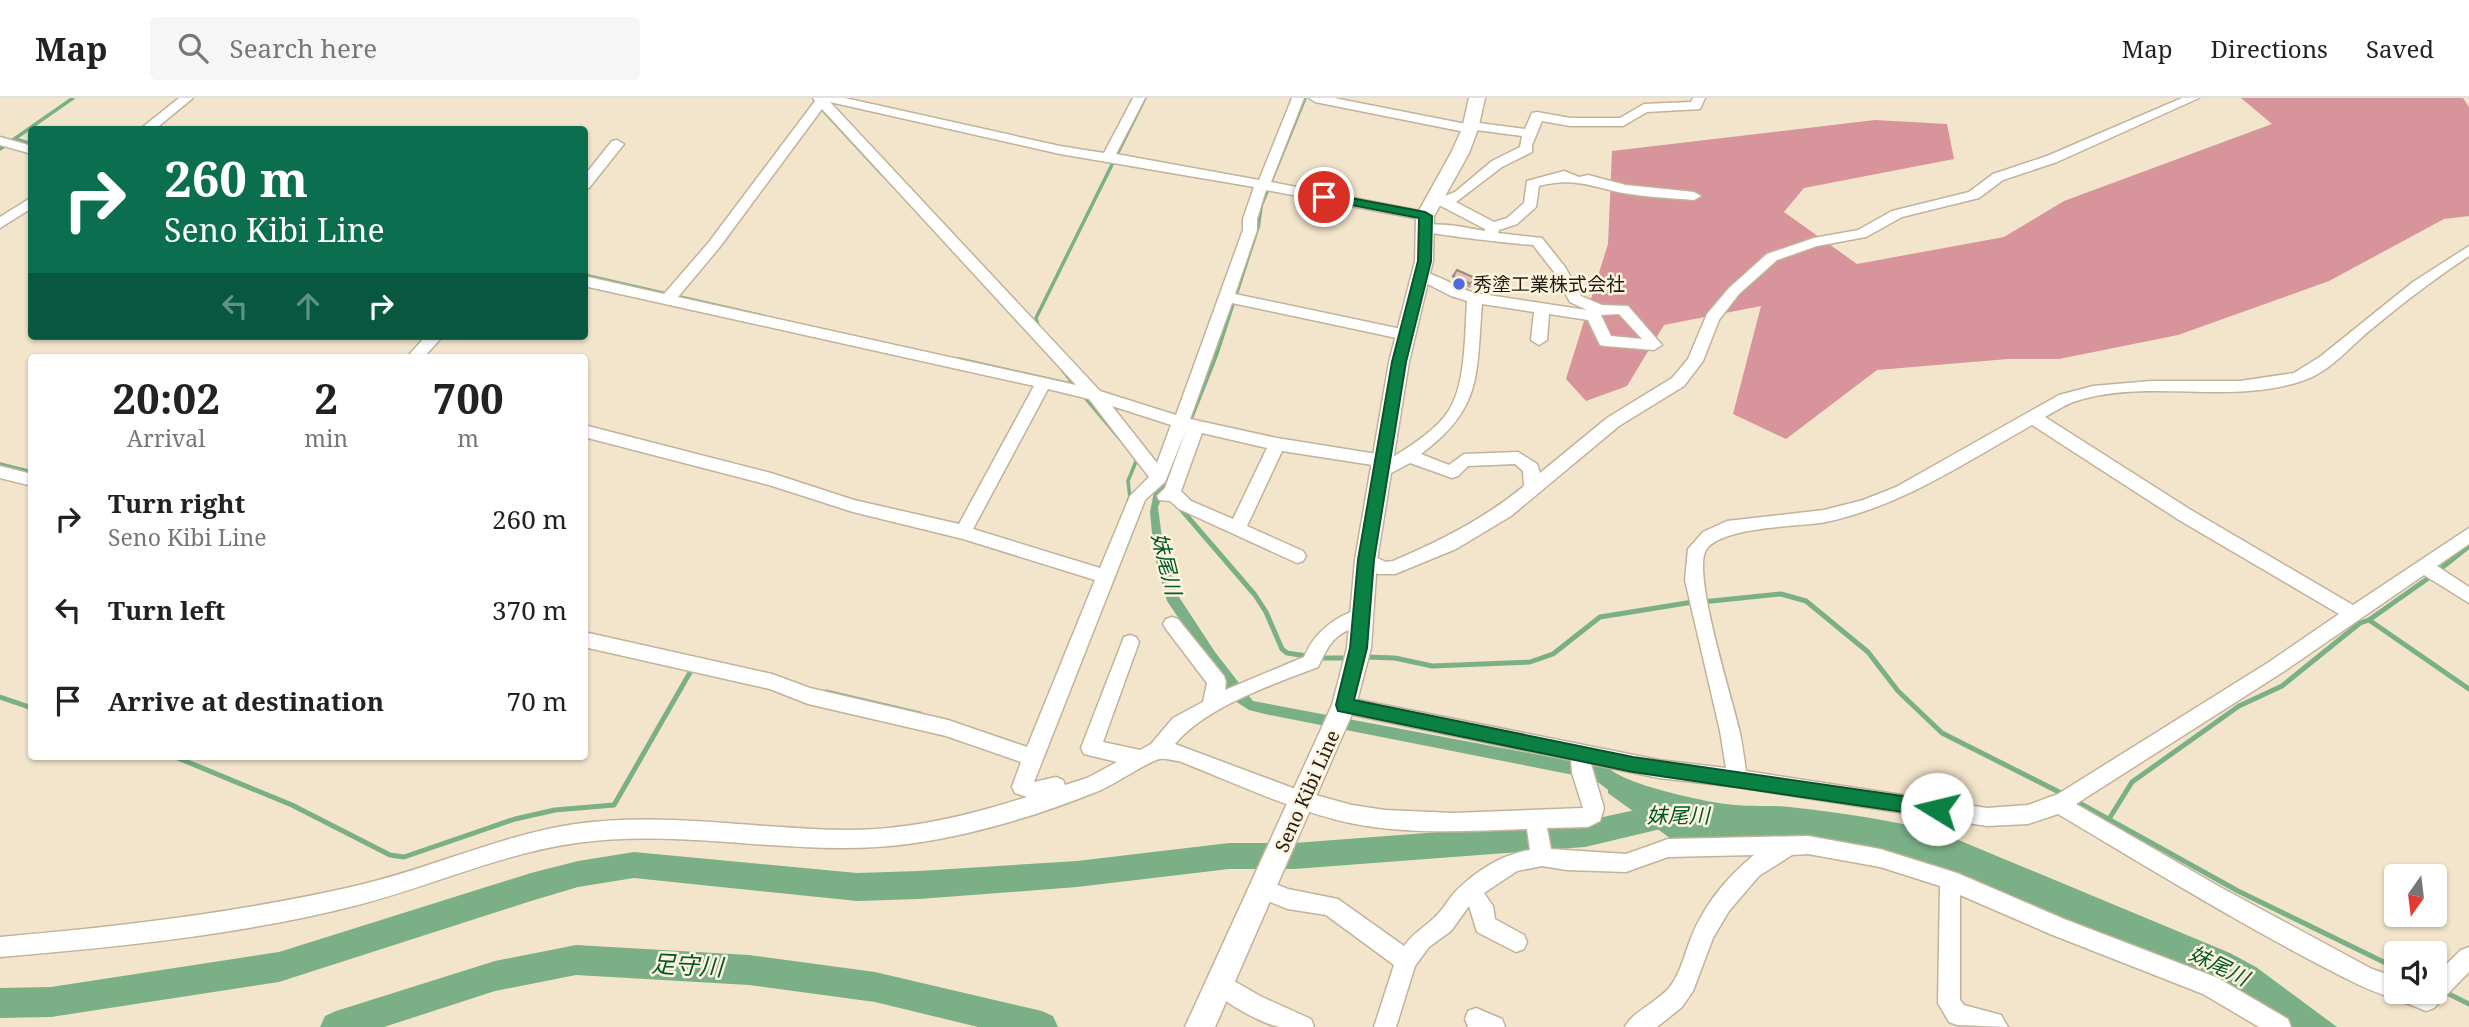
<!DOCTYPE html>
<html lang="en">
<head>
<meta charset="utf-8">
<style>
  :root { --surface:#fff; --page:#f6f6f6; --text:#222; --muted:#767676; --line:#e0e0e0 }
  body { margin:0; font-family:"Noto Serif","Noto Sans JP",serif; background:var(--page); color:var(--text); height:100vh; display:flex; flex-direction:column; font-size:26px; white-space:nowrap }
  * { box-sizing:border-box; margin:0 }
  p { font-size:23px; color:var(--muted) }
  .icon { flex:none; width:38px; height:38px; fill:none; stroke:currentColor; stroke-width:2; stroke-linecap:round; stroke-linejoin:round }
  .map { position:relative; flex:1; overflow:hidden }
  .panel { position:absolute; left:28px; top:256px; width:560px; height:406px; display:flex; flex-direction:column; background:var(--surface); border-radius:7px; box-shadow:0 2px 5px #0004 }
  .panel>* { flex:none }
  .hud { position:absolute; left:28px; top:28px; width:560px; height:214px; border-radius:7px; box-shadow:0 2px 5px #0004; background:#0b6e4f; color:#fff; overflow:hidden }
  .needle { width:46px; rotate:194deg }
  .tools { position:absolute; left:2384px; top:766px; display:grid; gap:14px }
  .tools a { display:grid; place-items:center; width:63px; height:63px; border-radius:7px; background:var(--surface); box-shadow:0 2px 5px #0004; font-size:35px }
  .pin { position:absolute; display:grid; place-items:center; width:60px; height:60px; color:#fff; margin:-30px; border:4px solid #fff; border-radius:50%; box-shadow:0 2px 7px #0007 }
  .me { position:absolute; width:77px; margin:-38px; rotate:279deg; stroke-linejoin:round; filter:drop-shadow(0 0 5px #0008) }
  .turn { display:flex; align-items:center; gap:24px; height:147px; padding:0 21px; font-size:32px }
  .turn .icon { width:91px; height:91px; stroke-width:2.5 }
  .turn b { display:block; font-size:49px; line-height:60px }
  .lanes { display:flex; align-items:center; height:66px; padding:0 21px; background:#0003; justify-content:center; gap:35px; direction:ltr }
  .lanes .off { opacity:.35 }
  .eta { display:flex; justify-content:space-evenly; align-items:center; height:119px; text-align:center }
  .eta b { font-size:42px; font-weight:700; line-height:49px }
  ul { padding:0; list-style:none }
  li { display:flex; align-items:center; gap:21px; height:91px; padding:0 21px }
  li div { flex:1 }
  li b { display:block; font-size:26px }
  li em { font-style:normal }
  header { display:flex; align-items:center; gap:42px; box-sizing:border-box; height:98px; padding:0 35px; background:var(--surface); border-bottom:2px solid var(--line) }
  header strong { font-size:33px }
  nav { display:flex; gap:38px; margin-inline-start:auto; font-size:24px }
  .search { width:490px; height:63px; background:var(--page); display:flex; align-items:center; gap:18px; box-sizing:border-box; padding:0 24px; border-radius:7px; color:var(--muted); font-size:26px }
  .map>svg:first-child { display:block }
  .forest { fill:#d7949b }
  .water { fill:#7bb087 }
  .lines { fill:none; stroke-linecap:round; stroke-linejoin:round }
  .stream-far1 { stroke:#7bb087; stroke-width:3.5 }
  .stream { stroke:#7bb087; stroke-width:5 }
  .river { fill:#7bb087; fill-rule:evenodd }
  .minor-casing { stroke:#c0b39a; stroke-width:3 }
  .major-casing { stroke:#c0b39a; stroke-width:3 }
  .minor { fill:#fff; fill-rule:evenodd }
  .major { fill:#fff; fill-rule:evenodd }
  .wall { fill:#c0a89d }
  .building { fill:#dfc3b6; stroke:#9c887f; stroke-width:2 }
  .route { fill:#0b8043; stroke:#07532c; stroke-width:2 }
  .poi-dot { fill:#506be0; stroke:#fef3de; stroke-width:2.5 }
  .labels { text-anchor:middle; stroke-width:5; stroke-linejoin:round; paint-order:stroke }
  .poi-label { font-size:19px; fill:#211c12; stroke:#fef3de; text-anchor:start }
  .street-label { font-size:19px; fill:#211c12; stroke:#fef3de }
  .water-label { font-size:21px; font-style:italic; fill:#005a28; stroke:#fef3de }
  .near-water-label { font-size:24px; font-style:italic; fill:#005a28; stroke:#fef3de }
</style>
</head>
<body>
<header>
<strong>Map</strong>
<div class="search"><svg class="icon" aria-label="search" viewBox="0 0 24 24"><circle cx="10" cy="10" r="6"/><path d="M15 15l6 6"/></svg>Search here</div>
<nav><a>Map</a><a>Directions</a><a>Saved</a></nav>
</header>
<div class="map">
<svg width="2469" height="929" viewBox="0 0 2469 929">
  <rect width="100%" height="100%" fill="#f3e5cc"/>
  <path class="forest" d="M2241,0h222l6,9v109l-25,3 -115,62 -151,54 -119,24h-51l-131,11 -91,69 -53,-25 28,-108 -97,19 -37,61 -41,15 -20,-22 42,-135 4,-93 263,-31 72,4 7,35 -150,29 -20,24 73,52 147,-27 60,-36 208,-77z"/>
  <path class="water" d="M1300,0h7l-44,108 -3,21 -42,129 -60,151 5,39 16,51 36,55 38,49 356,67c15,16 92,33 117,36 21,3 43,1 64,3 51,6 105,13 154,27l286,119 26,14 81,60h-50l-395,-169 -218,-17 -66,-48v-3l-14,-11 -329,-65 -16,-4 -14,-9 -68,-100 -13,-47 -4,-42 4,-20 7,-9 94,-271z"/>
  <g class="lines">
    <g class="stream-far1">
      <path d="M821,10l61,66"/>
      <path d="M15,41l17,5"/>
      <path d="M0,51l73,-51"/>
      <path d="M584,177l179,41"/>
      <path d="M1038,228l-2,-8 109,-220"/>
      <path d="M959,261l116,26"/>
      <path d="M1063,273l12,15"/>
      <path d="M1083,297l37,44"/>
      <path d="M0,366l32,8"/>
      <path d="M1130,400l-2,-17 9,-22"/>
    </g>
    <g class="stream">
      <path d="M1129,402l2,-4"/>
      <path d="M1181,411l74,86 11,17 16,37 5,4 20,3"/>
      <path d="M2439,472l30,-24"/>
      <path d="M1702,504l79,-8 25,7 62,51 30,39 44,42 121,61"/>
      <path d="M2369,522l100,69"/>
      <path d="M1365,559l30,1 37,8 98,-4 23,-8 47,-37 93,-15"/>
      <path d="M1320,560h29"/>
      <path d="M826,594l94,22"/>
      <path d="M0,599l32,11"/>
      <path d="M173,658l119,49 98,50 14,2 111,-38 40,-9 59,-5 78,-136"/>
      <path d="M2074,702l164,91 158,77"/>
      <path d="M2109,721l23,-37 107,-76 43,-20 78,-63 9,-3 58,-41"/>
      <path d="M2445,894l24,12"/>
    </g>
    <g class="river">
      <path d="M1676,703l10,4 4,9 -4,9 -101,24 -291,22h-65l-152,18 -158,12 -62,2 -223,-23 -56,9 -47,14 -252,81 -228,35 -51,1v-30l51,-1 228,-35 252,-79 47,-12 56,-9 223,21 62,-2 158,-10 152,-18h65l291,-22z"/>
      <path d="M576,847l173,10 126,17 167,39 11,5 5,11h-80l-103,-25 -126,-17 -173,-10 -81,16 -111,36h-64l5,-11 11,-5 159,-50z"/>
    </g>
    <g class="minor-casing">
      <g id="minor">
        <path d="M179,0h14l-39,32h-15z"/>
        <path d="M813,0h32l215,48 44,7 29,-55h12l-29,56 143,26 33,-82h12l-33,84 154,30 7,4 -7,4 -159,-30 -9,29v11l-22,64 171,36 8,5 -8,5 -174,-37 -42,116 87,19 106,17 7,4c20,-13 47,-29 59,-49 17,-26 16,-79 18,-109l-16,-5 -35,-18 -2,-3 2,-3c14,-3 43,17 59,21l112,17 -17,-8 -16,-30 -21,-27c-16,-1 -110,-11 -116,-16 11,-10 52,-1 68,2v-2l-44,-23 -14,-2 -2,-3 2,-3 15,-1 13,-5 37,-31 28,-14 2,-11 -46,-6 -6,3 -155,-31 -6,-4h25l132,26 5,-2 54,7 7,-16 5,-1 33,6h50l24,-14 47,-2 2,-4h12l-5,11 -53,3 -24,14h-53l-28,-5 -10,24v7l-30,15 -46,35 38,20 13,-4 17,-15 3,-22 37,-10 15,6 9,-2 38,10 68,7 7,4 -7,4c-23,-2 -48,-3 -71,-7 -33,-7 -51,-16 -84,-7l-3,21 -19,17 -18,6 -1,3 44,5 23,29 16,29 21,9 26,1 34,39 -8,5 -49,-4 -5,-1 -12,-25 -39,-6 -2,26 -8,5 -8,-5 3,-28 -52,-8c-6,71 1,104 -61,150l28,11 15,-11 54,-2 19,12 3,9 67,-55 65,-40 16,-19 19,-45 22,-26 38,-34 47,-16 44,-8 34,-19 77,-19 24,-18 54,-18 135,-58h17l-142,64 -54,18 -24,18 -77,19 -36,20 -49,9 -40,14 -38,34 -20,26 -16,41 -19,25 -65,40 -108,90 -55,33 -61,25h-17l-18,-9 -3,-5 3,-5 6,-2 20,9 7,-1c47,-20 91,-42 131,-75l-1,-15 -8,-7 -47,2 -10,10 -6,2 -42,-15 -30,16 -8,-6 7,-7 -97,-15 -35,75 56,25 3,5 -3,5 -6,2 -118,-54 -9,-8 -11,-1 -2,-4 8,-8 21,-58 -21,52 -20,18 -111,282 22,-5 7,3 2,5 22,-7 30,-16 -33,-8 -3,-6 43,-111 6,-2 6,2 3,5 -36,100 37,8 11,-6 22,-26 30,-16 4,-19 -41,-54 -3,-5 3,-5 6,-2 6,2 46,57 2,6 -1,8 79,-33c11,-26 31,-40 57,-49l6,2 3,5c-6,10 -19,13 -29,19 -12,8 -17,21 -23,33 -46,18 -111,39 -143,77l126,47 51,14 33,5 68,3 130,-5 -11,-35 -1,-13 -227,-47 -7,-2 -2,-6 2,-6 7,-2 315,63 67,8 -6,-37 -35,-151 3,-31 15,-17 24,-11 97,-11 39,-10 33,-13 163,-92 34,-9 58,-5h89l54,-8 27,-17 92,-74 56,-36v10c-33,22 -65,46 -95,71 -23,18 -43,45 -72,54 -74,25 -155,-4 -229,21 -10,4 -19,10 -28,15l146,93 162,95 116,-77v16l-32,22 32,21v16l-45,-28 -141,97 -207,132 144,83 152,82 24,8v15h38v-16l27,-26 8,-3v25l-35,36 -8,3c-23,-10 -46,-16 -69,-27 -103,-51 -201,-112 -299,-170l-30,10 -41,2 -250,-39 -78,-9 -68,-14 13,44 -4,13 -12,6 -41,1 4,21 75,5 42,-15 140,-3 72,13 77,24 107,46 154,59 70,41 3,8h-32l-56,-33 -153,-60 -90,-39v105l4,5 37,10 7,12 -51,-2 -8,-3 -11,-19 2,-117 -60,-19 -72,-13 -16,1 -33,21 -30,35 -16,27 -20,53 -11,16 -25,20h-32c6,-14 32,-25 44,-39 12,-15 15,-33 22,-50 13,-33 36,-61 63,-83l-86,2 -42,15 -59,-2 -25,-4 -25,5 -33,22 9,13 2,13 29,16 3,7 -3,7 -8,3 -39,-20 -8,-26 -18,25 -22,16 -14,19 -19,61h-22l20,-62 -68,-50 -38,-6 -33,-13 -3,-7 3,-7 7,-3 26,10 50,10 66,47c9,-13 20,-18 31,-29 8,-7 13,-18 21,-26 20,-20 46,-37 74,-41l-3,-21c-59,2 -119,6 -177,-6 -59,-13 -115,-40 -171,-62 -6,0 -13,-3 -19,-2 -12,2 -47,27 -64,33 -57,23 -120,42 -181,51 -112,17 -227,-16 -339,0 -77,11 -147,44 -222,63 -115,29 -236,41 -354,51v-20c118,-10 236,-24 351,-50 77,-17 146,-51 224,-63 91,-13 185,6 276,6 59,0 120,-15 176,-33l-12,-4 -3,-6 9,-25 -75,-26 -138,-32 -38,-15 -186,-42v-15l188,42 38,14 138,32 79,27 68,-167 -132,-41 -110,-27 -84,-27 -185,-48v-12l187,48 83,27 105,24 75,-138 -450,-100v-10l80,18 45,-52 106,-141zM830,4l230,52 194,33 -11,32v11l-67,185 -76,-24zM822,11l254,276 -398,-88 41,-49zM1619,216l23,25 -31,-3 -10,-21zM1048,291l41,10 60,78 -19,19 -30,72 -127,-39zM1112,308l59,19 -14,38zM2032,327l147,95 160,94 -70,48 -211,132 -30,11 -41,3 -241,-37c-2,-14 -4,-29 -7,-42 -8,-35 -45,-150 -34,-177 12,-26 95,-25 121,-30 76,-16 140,-60 206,-97zM1202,335l65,15 -34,71 -42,-18 -10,-10z"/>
        <path d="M0,39l32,9v8l-32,-9z"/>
        <path d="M617,42l7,4 -35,44 -5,1v-13l28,-35z"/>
        <path d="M32,99v11l-32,20v-11z"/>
        <path d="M426,238h17l-19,21h-17z"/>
        <path d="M0,368l32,8v12l-32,-8z"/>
        <path d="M1220,875l42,24 49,22 3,8c-11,0 -23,0 -34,0 -16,-2 -65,-28 -71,-43l3,-8z"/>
        <path d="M1476,910l26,11 3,8h-37l-3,-8 3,-8z"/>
      </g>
    </g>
    <g class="major-casing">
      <path id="major" d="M1469,0h16l-7,31 -9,24 -35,63 -1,45 -24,101 -32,198 -6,88 -15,57 -141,322h-30l147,-322 15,-57 8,-88 34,-198 26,-101 1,-45 35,-63 11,-24z"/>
    </g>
    <use href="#minor" class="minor"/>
    <use href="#major" class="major"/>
  </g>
  <path class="wall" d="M1453,178l22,2 -1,4 -4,6 -18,-8z"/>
  <path class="building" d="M1457,172l18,8 -4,6 -18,-8z"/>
  <path class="route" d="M1324,95l101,19 7,4 -1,45 -25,101 -32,198 -7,88 -13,52 279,57 304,44 7,2 2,6 -2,6 -7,2 -304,-45 -295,-61 -2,-6 14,-57 8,-88 34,-198 26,-101 1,-43 -99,-19v-5z"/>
  <circle class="poi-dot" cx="1459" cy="186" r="7"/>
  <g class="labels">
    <g class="poi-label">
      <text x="1473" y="193">秀塗工業株式会社</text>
    </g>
    <g class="street-label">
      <text transform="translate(1307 693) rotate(-66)" y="7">Seno Kibi Line</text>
    </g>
    <g class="water-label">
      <text transform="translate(1166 466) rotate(76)" y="7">妹尾川</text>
      <text x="1678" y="725">妹尾川</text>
      <text transform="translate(2219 868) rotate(26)" y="7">妹尾川</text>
    </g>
    <g class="near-water-label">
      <text transform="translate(687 868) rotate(3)" y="8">足守川</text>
    </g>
  </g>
</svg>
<div class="tools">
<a><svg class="needle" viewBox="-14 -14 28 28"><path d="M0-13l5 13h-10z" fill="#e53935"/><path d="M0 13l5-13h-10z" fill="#767676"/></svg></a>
<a><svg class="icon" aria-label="sound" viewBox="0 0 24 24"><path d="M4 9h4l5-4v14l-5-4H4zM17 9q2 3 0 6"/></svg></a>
</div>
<div class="pin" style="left:1324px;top:99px;background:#d93025"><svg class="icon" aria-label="arrive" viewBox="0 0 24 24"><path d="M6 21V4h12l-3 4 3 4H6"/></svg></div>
<svg class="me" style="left:1937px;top:711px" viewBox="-20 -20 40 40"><circle r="19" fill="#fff"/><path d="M0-13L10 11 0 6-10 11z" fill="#0b8043"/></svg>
<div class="hud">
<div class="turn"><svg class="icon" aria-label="right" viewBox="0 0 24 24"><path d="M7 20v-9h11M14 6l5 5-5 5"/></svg><div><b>260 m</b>Seno Kibi Line</div></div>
<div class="lanes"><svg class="icon off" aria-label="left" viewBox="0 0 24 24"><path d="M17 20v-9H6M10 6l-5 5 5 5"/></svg><svg class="icon off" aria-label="ahead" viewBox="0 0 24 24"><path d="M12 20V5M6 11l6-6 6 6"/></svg><svg class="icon" aria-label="right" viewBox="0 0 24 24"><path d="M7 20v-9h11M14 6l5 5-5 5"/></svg></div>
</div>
<section class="panel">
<div class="eta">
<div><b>20:02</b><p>Arrival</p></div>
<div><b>2</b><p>min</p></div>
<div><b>700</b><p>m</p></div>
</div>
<ul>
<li><svg class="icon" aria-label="right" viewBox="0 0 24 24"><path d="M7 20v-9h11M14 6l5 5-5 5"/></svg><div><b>Turn right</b><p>Seno Kibi Line</p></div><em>260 m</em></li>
<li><svg class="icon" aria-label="left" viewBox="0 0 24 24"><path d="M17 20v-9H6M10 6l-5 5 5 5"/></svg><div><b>Turn left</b></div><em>370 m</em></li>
<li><svg class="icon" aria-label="arrive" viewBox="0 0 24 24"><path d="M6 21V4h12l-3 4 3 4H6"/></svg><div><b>Arrive at destination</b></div><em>70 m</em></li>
</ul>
</section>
</div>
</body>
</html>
